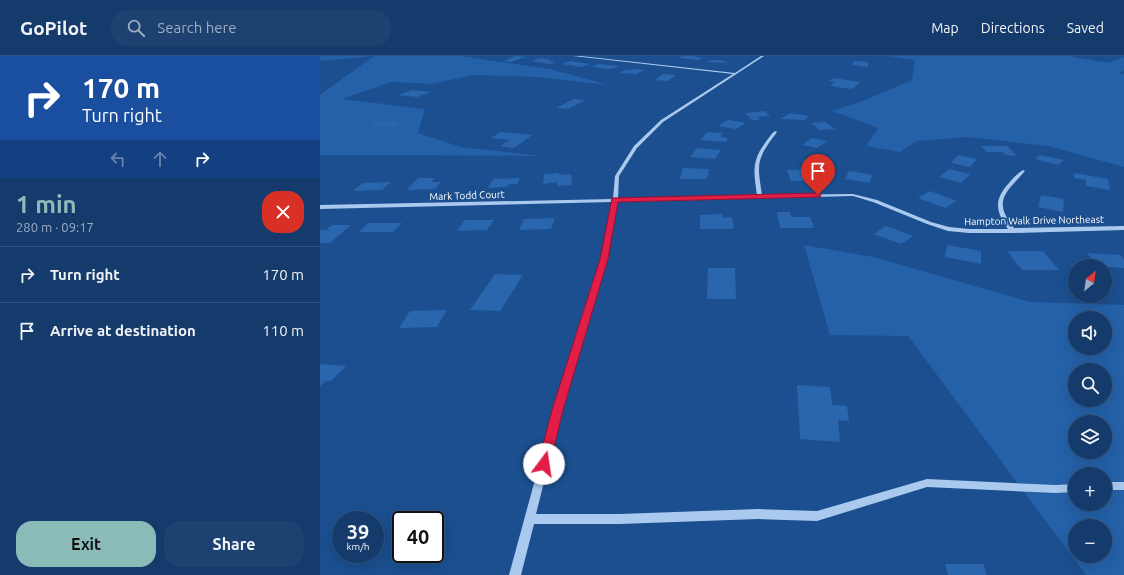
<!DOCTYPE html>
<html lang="en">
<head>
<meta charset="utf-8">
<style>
  :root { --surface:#143b6b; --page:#1d4271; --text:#f1f3f6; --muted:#9dadc1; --line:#33557e; --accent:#8bbbb9 }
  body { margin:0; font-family:Ubuntu,sans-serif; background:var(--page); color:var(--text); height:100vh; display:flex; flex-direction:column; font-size:15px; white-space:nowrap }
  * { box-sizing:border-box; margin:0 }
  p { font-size:13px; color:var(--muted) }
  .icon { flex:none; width:22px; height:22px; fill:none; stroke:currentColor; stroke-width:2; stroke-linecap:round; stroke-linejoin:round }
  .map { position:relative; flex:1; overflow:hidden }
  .details { display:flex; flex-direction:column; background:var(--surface); width:320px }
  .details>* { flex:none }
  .hud { background:#1a4fa0; color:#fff; overflow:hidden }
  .needle { width:26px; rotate:29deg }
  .fabs { position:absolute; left:748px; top:203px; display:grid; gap:8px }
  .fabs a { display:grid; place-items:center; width:44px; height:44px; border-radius:50%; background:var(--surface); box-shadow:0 4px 16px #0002,0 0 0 1px var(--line); font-size:20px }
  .speed { position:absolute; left:12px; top:455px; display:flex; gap:8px; font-size:20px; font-weight:700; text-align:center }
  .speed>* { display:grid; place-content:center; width:52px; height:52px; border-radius:50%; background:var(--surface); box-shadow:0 4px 16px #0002,0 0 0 1px var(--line); line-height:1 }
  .speed small { font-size:10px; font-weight:400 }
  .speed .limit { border:2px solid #111; border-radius:6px; background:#fff; color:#111 }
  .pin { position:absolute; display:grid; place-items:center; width:34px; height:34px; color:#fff; margin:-41px -17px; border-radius:50% 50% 50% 0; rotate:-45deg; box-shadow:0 0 4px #0007 }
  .pin .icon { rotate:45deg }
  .me { position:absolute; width:44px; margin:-22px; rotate:14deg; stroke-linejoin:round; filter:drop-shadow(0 0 3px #0008) }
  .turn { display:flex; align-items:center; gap:14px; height:84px; padding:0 16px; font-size:18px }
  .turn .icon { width:52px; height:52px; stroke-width:2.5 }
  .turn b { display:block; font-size:28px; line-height:34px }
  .lanes { display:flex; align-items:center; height:38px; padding:0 16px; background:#0003; justify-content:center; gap:20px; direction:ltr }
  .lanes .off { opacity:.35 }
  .round { display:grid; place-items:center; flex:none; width:42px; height:42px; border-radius:16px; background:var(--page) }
  .head { display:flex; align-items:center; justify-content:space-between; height:68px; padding:0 16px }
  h1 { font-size:24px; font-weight:700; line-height:30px; color:var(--accent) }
  .primary-button { display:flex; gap:8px; margin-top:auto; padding:8px 16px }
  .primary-button a { flex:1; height:46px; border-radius:16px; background:var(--accent); color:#111; font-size:16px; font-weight:700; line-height:46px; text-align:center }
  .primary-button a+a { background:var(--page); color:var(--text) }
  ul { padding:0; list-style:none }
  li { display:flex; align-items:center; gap:12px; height:56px; padding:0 16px; border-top:1px solid var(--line) }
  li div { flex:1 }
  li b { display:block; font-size:15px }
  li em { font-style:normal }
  header { display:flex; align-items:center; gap:24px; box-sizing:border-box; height:56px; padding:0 20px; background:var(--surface); border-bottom:1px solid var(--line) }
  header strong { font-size:19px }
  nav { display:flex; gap:22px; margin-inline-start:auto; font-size:14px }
  .search { width:280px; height:36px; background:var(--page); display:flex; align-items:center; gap:10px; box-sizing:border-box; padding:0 14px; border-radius:16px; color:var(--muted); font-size:15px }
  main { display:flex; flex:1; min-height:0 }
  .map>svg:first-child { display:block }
  .green { fill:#2461a8; fill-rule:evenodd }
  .building { fill:#2a66ad }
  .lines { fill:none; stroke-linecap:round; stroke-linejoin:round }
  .minor { fill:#a9c9ee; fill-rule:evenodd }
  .route { fill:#e11d48; stroke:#92132f }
  .labels { text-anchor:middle; stroke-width:4; stroke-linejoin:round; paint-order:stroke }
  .far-street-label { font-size:10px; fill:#fff; stroke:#1b4f8f }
</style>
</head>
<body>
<header>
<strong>GoPilot</strong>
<div class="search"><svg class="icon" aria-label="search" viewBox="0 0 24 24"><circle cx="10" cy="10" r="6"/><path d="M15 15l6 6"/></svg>Search here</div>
<nav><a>Map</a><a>Directions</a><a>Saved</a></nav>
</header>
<main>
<section class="details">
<div class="hud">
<div class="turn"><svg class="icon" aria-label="right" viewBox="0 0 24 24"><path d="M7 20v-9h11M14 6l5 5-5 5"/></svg><div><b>170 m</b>Turn right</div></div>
<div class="lanes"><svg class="icon off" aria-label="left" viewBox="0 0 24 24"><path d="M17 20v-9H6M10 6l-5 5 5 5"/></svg><svg class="icon off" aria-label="ahead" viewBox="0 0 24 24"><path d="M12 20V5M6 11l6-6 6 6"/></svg><svg class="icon" aria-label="right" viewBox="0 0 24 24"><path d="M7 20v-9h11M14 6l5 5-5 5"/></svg></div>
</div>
<div class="head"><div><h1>1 min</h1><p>280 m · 09:17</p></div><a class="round" style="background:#d93025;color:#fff"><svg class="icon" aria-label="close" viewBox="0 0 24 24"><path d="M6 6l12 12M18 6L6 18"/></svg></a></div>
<ul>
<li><svg class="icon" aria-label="right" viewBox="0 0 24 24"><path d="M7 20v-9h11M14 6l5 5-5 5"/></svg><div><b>Turn right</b></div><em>170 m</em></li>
<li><svg class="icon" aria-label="arrive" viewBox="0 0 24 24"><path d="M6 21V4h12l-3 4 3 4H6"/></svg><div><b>Arrive at destination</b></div><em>110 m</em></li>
</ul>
<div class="primary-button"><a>Exit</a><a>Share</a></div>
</section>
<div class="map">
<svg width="804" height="519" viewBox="0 0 804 519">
  <rect width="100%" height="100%" fill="#1b4f8f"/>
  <g class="green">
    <path d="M0,0h140l90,13 58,16 -70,-8 -65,-2 -42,9 -40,-2 -49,17 83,10 -7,24 43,14 80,9 -221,-1v-60l54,-39 -54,5z"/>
    <path d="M569,0h179l41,7 15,-6v13l-5,3 5,1v93l-75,-21 -82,-9 -50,4 -17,11 -34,-6 12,-18 -46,-17 33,-11 47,-20 3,-20z"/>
    <path d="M484,189l69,12 157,45 94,3v270h-38l-178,-239 -78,-1zM755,262h30v30h-30zM755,314h30v30h-30zM755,366h30v30h-30zM755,418h30v30h-30zM755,470h30v30h-30z"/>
  </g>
  <g class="building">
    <path d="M195,0l11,1 -16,5 -6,-1z"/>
    <path d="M363,0h10l9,2 -5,2 -19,-2z"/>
    <path d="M221,2l10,2 -2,1 7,1 -6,2 -18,-3z"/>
    <path d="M392,4h7l9,2 -3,1 -19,-1z"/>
    <path d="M250,5l20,3 -9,3 -19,-3z"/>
    <path d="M533,5l15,1v5l-15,-2z"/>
    <path d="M278,8l21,2 -8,3 -20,-2z"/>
    <path d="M317,13l7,1 -7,4 -18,-1 6,-3z"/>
    <path d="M343,18l13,1 -8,6 -13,-1z"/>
    <path d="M513,22l28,4 -9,7 -22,-3 5,-4 -6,-1z"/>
    <path d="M92,34l19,2 -14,5 -19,-2z"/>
    <path d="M254,43l11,1 -17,9 -12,-1z"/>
    <path d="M445,55l5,5 -12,1 2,3h-8l-7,-7z"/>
    <path d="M470,57l19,3 -5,4 -24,-1z"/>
    <path d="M408,64l18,3 -10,6 -18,-3z"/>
    <path d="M57,66h23l-6,5h-24z"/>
    <path d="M506,66l9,7 -15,1 -9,-7z"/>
    <path d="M180,76l32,3 -18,13 -14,-2 10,-6 -19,-2z"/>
    <path d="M387,76l16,1 -3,4 8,1 -2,4 -25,-2z"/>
    <path d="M492,82l15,3 -10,7 -15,-3z"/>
    <path d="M661,90h26l10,10 -12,-1 -3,-3h-15z"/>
    <path d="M377,92l24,2 -6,9 -25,-2z"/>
    <path d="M638,99l19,4 -7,8 -19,-4z"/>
    <path d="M720,99l24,5 -6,5 -23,-6z"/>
    <path d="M363,112l26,1 -2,10h-27z"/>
    <path d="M495,113l3,8h-15l1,4h-13l-4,-11z"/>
    <path d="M629,113l21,5 -9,9 -22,-6z"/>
    <path d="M529,115l24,4 -4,8 -24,-4z"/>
    <path d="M239,117v2l12,-1 1,11 -15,1v-4l-14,2 1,-10z"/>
    <path d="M754,117l34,6 2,11 -24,-4v-6l-12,-2z"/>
    <path d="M98,122h17l-4,4h10l-6,7 -28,1z"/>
    <path d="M200,122l-3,6h-8l-2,3 -19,1 5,-9z"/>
    <path d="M71,126l-9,8 -29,1 10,-8z"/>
    <path d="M610,135l27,10 -12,7 -27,-10z"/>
    <path d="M721,139l23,4 -1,13 -25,-5z"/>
    <path d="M457,156h13l1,5h19l4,11h-34z"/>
    <path d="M403,158v4l9,-1 2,12h-34v-14z"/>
    <path d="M235,162l-4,11 -32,1 5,-11z"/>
    <path d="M145,164h29l-7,10 -30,1z"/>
    <path d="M48,167h34l-9,9h-34z"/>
    <path d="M12,169h19l-21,18h-10v-13h6z"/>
    <path d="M566,170l27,10 -12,8 -27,-10z"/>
    <path d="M627,189l34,6v13l-36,-7z"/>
    <path d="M687,195h36l16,19h-37z"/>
    <path d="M767,197l33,2 4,4v9l-26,-2z"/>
    <path d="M388,212h27l1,31h-29z"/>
    <path d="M175,218l28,1 -23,36 -30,-1z"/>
    <path d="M127,254l-10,17 -38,1 11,-17z"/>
    <path d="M0,308l26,2 -15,15h-6l-5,5z"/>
    <path d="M477,329l33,2 2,18 15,1 2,15 -11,-1 2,22 -40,-3z"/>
    <path d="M625,508h38l4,11h-39z"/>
  </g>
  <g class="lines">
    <g class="minor">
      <path d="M253,0h8l154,17 26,-17h3l-101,66 -26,26 -18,28 -1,23 139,-4c-3,-22 -6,-33 8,-52 3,-4 6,-9 10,-12l2,1c-21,28 -20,30 -15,63l91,-1 24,6 54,22 18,5 20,2h39c-13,-18 -14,-30 1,-46 4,-5 9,-10 14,-13l2,1c-19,22 -33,29 -11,57l110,-2v4l-111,3h-44l-21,-2 -21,-7 -54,-22 -20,-6 -236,6 -10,57 -45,151 -26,104h84l138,-5 59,2 110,-32 129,6 19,-1v8l-19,1 -129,-6 -110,34 -59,-2 -138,5h-86l-13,51h-12l45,-165 47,-151 11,-57 -292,7v-4l293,-6 2,-23 19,-30 27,-26 72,-46z"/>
      <rect x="785" y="426" width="19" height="8"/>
    </g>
  </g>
  <path class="route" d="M498,137l3,2 -1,2 -202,5 -10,57 -45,151 -13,54 -2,4 -4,2 -5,-2 -1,-4 14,-54 48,-151 12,-61z"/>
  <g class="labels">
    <g class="far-street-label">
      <text transform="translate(147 139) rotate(-2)" y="4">Mark Todd Court</text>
      <text transform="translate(714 164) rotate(-1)" y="4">Hampton Walk Drive Northeast</text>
    </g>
  </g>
</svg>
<div class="fabs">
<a><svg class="needle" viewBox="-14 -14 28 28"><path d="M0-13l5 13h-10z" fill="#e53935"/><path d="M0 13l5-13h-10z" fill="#9dadc1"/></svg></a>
<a><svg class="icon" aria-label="sound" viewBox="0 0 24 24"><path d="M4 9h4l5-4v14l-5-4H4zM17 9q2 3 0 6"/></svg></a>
<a><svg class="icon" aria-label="search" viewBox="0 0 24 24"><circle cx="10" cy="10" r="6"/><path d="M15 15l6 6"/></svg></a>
<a><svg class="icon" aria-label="layers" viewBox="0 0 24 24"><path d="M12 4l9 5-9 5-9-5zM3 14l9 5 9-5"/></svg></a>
<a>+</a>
<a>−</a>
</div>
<div class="speed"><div>39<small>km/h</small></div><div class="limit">40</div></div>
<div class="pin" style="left:498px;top:139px;background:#d93025"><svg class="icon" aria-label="arrive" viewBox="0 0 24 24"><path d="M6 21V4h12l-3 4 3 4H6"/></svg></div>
<svg class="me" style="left:224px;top:408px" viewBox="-20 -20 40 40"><circle r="19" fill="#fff"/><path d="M0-13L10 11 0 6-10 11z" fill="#e11d48"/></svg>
</div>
</main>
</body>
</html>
